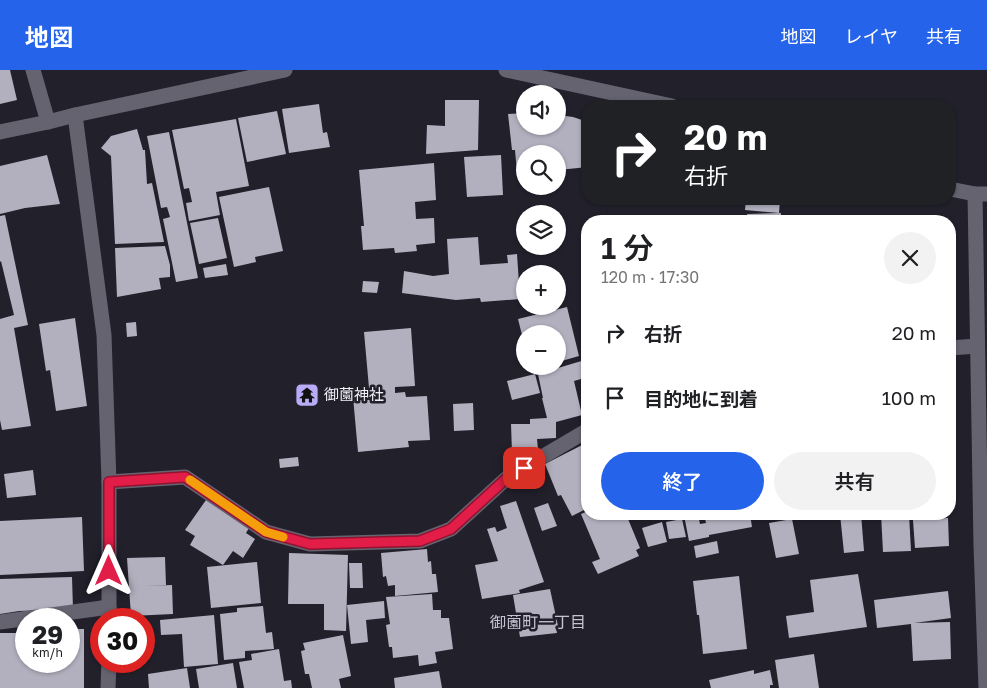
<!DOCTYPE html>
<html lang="ja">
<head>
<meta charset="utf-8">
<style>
  :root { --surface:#fff; --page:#f2f2f2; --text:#202124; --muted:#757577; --accent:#2563eb }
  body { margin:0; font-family:"Golos Text","Noto Sans JP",sans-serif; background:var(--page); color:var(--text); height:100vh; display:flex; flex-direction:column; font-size:19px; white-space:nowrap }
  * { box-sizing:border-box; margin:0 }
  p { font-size:16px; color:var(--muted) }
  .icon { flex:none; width:28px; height:28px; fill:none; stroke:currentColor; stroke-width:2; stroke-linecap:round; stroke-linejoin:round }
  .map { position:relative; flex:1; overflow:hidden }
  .side { position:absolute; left:581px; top:145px; width:375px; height:305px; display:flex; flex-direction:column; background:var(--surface); border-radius:20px; box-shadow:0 1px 4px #0004 }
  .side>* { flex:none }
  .banner { position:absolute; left:581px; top:30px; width:375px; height:105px; border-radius:20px; box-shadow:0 1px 4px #0004; background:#202124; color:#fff; overflow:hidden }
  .tools { position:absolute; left:516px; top:15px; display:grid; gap:10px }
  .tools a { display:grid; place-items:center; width:50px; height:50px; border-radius:50%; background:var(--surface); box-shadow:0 1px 4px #0004; font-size:25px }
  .speed { position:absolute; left:15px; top:538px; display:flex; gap:10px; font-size:25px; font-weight:700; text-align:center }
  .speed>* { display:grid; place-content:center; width:65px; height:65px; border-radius:50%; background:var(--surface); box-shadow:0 1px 4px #0004; line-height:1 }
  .speed small { font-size:12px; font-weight:400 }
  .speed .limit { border:8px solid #d22; background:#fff; color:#111 }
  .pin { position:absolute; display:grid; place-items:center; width:42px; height:42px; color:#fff; margin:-21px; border-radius:10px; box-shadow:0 2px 8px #0006 }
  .me { position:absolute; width:55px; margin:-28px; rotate:0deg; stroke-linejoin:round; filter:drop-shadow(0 0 4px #0008) }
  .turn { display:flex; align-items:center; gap:18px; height:105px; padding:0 20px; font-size:22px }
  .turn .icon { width:65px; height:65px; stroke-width:2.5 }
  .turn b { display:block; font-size:35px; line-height:42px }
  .round { display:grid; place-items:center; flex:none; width:52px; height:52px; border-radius:26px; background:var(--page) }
  .overview { display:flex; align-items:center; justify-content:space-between; height:85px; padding:0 20px }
  h1 { font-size:30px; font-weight:600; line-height:38px }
  .button { display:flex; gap:10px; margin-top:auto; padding:10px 20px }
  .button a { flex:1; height:58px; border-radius:30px; background:var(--accent); color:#fff; font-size:20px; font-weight:600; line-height:58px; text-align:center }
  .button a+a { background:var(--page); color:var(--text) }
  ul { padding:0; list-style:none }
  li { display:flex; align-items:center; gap:15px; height:65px; padding:0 20px }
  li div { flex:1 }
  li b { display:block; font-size:19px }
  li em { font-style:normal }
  header { display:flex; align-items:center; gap:30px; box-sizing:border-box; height:70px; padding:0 25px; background:var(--accent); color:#fff }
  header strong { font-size:24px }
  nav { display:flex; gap:28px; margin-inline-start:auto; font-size:18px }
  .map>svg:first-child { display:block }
  .building { fill:#b2b0be }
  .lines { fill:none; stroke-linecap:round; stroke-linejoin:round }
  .minor { stroke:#656370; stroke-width:15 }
  .route-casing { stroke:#92132f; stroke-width:12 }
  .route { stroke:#e11d48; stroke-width:9 }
  .slow { stroke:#f59e0b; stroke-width:9 }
  .labels { text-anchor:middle; stroke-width:5; stroke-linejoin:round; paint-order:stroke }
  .poi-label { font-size:15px; fill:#f1f0f8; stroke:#22202b; text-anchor:start }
  .neighbourhood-label { font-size:16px; fill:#c5c3d2; stroke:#22202b }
</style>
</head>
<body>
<header>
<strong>地図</strong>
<nav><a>地図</a><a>レイヤ</a><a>共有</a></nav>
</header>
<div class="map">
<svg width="987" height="618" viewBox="0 0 987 618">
  <rect width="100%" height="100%" fill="#22202b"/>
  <g class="building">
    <path d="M0,0h10l7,30 -17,4z"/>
    <path d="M445,30h34l-1,50 -52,4 1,-29 18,1z"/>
    <path d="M319,34l4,29 4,-1 3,15 -41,6 -7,-44z"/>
    <path d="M277,41l9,43 -39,8 -9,-44z"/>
    <path d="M525,43v13h33v-11l15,2 15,5v45l-30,3v-16h-33v18l-8,1 -2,-23h-3l-4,-36z"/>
    <path d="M236,49l13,67 -33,6 4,23 -31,6 -3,-18 6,-1 -3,-14 -5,1 -12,-59z"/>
    <path d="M137,59l6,21h2l2,34 5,-1 12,59 -49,2 -4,-88 -10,-8 10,-12z"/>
    <path d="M169,62l29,146 -22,4 -13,-63 7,-2 -3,-10 -6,1 -14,-72z"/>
    <path d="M47,85l13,49 -35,4 -25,6v-48z"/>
    <path d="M501,85l2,40 -36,2 -3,-40z"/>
    <path d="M434,93l2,37 -21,2 1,17 18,-1 1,25 -19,2 1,6 -22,2 -1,-5 -31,2 -2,-24h3l-5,-56z"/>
    <path d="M269,117l14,64 -28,6 1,5 -22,5 -15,-70z"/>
    <path d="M746,129h34l-1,14 -34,-3z"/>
    <path d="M781,143v8h-33l-1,-7z"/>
    <path d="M5,145l23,110 -14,3 17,98 -29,4 -2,-10v-101l14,-4 -13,-54 -1,1v-46z"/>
    <path d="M218,148l9,40 -28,6 -9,-41z"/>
    <path d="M478,167l2,28 28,-2 -1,-8 10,-1 3,45 -39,3 -1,-4 -24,2 -54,-7 2,-22 29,5 16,-2 -2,-35z"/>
    <path d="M165,176l5,19v12l-11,1 2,11 -44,8 -2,-49z"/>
    <path d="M588,181v29h-1l-6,-27z"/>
    <path d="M226,194l2,11 -23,3 -2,-10z"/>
    <path d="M363,211l16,1 -2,11 -15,-1z"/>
    <path d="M567,237l12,49 -21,6v-28h-33l-1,9 -6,-24z"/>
    <path d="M75,248l12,88 -31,5 -6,-41 -4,1 -7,-47z"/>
    <path d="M136,252l1,14 -10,1 -1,-14z"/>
    <path d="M411,258l4,58 -20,1v6l10,-1 1,5 21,-1 3,44 -22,1 1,6 -51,5 -5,-55 22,-2 -1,-7h-5l-5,-56z"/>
    <path d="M588,289v18l-14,4 8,34 -26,7v16l-19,1 1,11h-7v2l-19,1 -1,-29h19v-5l17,-1 -5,-20h1l-5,-24z"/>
    <path d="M535,304l5,19 -28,7 -5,-19z"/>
    <path d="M473,333l1,27 -20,1 -1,-27z"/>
    <path d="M588,372v66l-16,8 -11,-21 -3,1 -13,-32z"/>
    <path d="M298,387l1,9 -19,2 -1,-9z"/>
    <path d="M33,400l3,25 -29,3 -3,-24z"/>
    <path d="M206,430l43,28 -3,5 9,6 -12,19 -10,-7 -10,14 -33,-20 5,-9 -10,-6z"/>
    <path d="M516,431l28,81 -25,8 1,3 -38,6 -7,-34 23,-4 -11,-32 8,-2 2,5 10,-4 -7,-22z"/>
    <path d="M548,433l9,23 -15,5 -8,-23z"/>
    <path d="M588,441v3h38l14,34 -4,2 3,6 -41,18 -6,-12 8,-3 -19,-45z"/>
    <path d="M691,444h7l2,10 6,-1 -2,-9h46l2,13 -43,8v2l-20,4 -5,-26z"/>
    <path d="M840,444h21l3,37 -20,2z"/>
    <path d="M881,444h28l2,37 -28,1z"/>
    <path d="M82,447l2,54 -84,4v-54z"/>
    <path d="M948,448l1,28 -34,2 -2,-28z"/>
    <path d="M682,449l4,18 -17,2 -3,-17z"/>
    <path d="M792,449l7,35 -23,4 -7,-35z"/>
    <path d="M662,452l5,20 -19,5 -6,-19z"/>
    <path d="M717,471l2,12 -23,5 -2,-12z"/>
    <path d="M427,479l1,13 3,-1 1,13h4l2,18 -43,4v-11l-7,1 -2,-10 -3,1 -2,-24z"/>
    <path d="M289,483l59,2 -2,76 -22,-1v-26h-36z"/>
    <path d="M165,487l1,28 -22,1 28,-1 1,29 -42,2 -4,-58z"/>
    <path d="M257,492l4,41 -50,5 -4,-41z"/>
    <path d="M349,493h13l1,25h-13z"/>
    <path d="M858,504l9,53 -78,11 -3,-22 28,-4 -4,-32z"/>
    <path d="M739,506l8,73 -44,5 -4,-39h-2l-4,-34z"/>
    <path d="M72,507l1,32 -54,2 -19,3v-35z"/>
    <path d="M550,519l8,37 -2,1 1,6 -37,4 -7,-42z"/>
    <path d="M948,521l3,27 -37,5 36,-1 1,37 -38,2 -2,-37 -34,4 -3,-28z"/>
    <path d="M432,524l1,16h8v8h8l4,31 -18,3 2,11 -18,3 -1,-11 -25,3 -1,-11h-3l-3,-22 4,-1 -4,-27z"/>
    <path d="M384,531l1,17 -19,2 2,22 -17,2 -4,-39z"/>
    <path d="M263,536l3,27 6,-1 2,17 -29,2v7l-21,2 -4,-46 17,-2v-4z"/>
    <path d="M214,545l4,49 -34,3 -2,-33 -21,1 -1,-15z"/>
    <path d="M23,559h3v32h43v-32h15v59h-84v-55h22z"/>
    <path d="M343,565l8,41 -12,3 2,9h-29l-3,-14h-4l-4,-23 4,-1 -2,-7z"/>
    <path d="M279,579l5,32 7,-1 1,8h-48l-5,-26 13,-2 -1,-6z"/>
    <path d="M814,584l5,34h-40l-4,-28z"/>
    <path d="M233,593l4,25h-38l-3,-19z"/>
    <path d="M187,598l3,20h-41l-1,-14z"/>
    <path d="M754,600v4l16,-4 3,15h-3v3h-59l-2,-8z"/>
    <path d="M439,601l3,17h-47l-1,-10z"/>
  </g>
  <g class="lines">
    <g class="minor">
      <path d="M33,0l15,52"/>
      <path d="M506,0l166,36"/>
      <path d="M75,45l29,220 5,147v137"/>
      <path d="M0,62l48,-10 27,-7 210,-45"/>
      <path d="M950,119l25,5h12"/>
      <path d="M975,124l6,351 5,143"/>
      <path d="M950,278l27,-2"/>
      <path d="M109,412l76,-5 81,55 44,12 110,-3 31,-12 57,-52 80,-47"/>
      <path d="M0,552l109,-15"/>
      <path d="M108,618l1,-27"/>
    </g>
  </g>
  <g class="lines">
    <g class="route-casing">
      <path id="route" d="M109,501v-89l76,-5 81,55 44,12 110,-3 31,-12 57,-52 16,-9"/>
    </g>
    <use href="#route" class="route"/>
    <path class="slow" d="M190,410l76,52 17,5"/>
  </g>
  <defs>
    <g id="temple-square" transform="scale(1.25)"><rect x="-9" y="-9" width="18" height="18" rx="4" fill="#b9abf7" stroke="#22202b"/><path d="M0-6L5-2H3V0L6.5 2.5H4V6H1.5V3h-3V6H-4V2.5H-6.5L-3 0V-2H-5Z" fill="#111"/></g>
  </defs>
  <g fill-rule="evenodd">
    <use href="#temple-square" x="307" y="325"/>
  </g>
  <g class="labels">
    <g class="poi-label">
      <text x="324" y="330">御薗神社</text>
    </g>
    <g class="neighbourhood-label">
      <text x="538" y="558">御薗町一丁目</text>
    </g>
  </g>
</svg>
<div class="tools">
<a><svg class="icon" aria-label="sound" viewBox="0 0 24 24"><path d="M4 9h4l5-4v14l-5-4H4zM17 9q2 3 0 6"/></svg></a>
<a><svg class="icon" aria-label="search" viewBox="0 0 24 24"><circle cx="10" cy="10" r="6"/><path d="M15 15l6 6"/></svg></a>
<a><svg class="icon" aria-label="layers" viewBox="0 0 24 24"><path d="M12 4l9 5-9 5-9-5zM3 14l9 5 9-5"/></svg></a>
<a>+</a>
<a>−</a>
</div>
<div class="speed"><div>29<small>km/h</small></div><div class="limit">30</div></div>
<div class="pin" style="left:524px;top:398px;background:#d93025"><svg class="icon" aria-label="arrive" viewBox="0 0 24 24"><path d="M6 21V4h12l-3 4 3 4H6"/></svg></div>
<svg class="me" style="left:109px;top:501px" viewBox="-20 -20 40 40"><path d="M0-17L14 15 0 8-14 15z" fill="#e11d48" stroke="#fff" stroke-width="4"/></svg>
<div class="banner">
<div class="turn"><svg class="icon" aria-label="right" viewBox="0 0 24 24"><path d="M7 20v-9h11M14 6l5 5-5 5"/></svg><div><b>20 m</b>右折</div></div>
</div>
<section class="side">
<div class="overview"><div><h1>1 分</h1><p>120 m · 17:30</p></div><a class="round"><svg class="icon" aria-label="close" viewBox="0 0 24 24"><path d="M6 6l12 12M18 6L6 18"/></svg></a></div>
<ul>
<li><svg class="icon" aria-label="right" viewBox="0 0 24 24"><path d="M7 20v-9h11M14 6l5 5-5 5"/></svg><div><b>右折</b></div><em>20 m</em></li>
<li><svg class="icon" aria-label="arrive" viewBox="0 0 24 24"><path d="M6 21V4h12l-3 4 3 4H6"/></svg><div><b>目的地に到着</b></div><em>100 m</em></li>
</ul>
<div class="button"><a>終了</a><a>共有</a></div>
</section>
</div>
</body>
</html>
